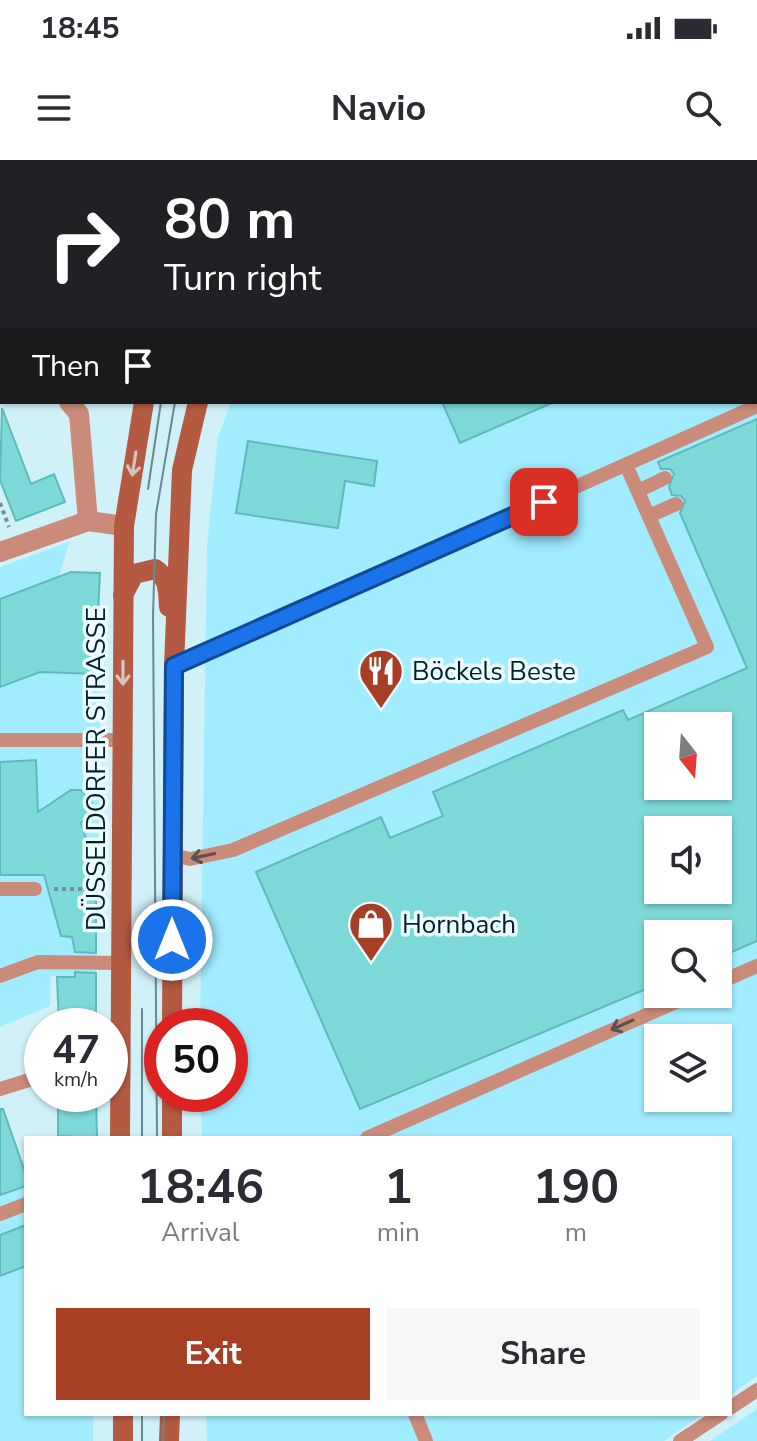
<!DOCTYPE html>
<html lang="en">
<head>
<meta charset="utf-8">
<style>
  :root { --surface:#fff; --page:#f7f7f7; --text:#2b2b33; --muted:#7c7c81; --accent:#a73f24 }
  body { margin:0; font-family:"Nunito Sans",sans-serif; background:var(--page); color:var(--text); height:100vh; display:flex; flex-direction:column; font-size:30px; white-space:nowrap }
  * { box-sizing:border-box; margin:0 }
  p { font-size:26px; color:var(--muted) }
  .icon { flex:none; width:44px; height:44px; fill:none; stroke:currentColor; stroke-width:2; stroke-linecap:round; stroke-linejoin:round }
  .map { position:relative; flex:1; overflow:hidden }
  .panel { position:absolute; left:24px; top:976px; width:708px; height:280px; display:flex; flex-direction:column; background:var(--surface); border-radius:0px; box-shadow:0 2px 6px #0004 }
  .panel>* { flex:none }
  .banner { position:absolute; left:0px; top:0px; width:758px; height:244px; box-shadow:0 2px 6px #0004; background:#202124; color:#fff; overflow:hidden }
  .needle { width:52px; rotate:163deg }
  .fabs { position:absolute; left:644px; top:552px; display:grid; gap:16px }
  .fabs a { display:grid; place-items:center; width:88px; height:88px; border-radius:0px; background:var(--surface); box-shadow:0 2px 6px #0004; font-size:40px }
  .speed { position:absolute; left:24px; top:848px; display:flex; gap:16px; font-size:40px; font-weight:700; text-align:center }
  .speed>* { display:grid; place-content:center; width:104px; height:104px; border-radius:50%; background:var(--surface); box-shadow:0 2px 6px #0004; line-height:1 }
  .speed small { font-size:20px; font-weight:400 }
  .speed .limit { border:12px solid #d22; background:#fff; color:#111 }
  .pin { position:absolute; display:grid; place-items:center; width:68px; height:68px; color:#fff; margin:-34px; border-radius:16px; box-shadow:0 4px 12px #0006 }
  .me { position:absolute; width:88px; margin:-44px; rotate:0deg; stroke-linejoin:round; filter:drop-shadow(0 0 6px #0008) }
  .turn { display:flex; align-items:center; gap:28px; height:168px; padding:0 32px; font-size:36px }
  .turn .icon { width:104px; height:104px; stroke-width:2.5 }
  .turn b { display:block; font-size:56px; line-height:68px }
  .then { display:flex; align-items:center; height:76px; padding:0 32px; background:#0003; gap:16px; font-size:30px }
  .eta { display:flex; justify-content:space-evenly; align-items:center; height:136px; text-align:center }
  .eta b { font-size:48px; font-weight:700; line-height:56px }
  .action { display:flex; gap:16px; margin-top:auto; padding:16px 32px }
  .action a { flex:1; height:92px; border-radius:0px; background:var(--accent); color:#fff; font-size:32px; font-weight:700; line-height:92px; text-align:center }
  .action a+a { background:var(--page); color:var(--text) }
  .status { display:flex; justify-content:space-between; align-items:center; height:56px; padding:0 40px; background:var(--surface); direction:ltr }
  .status svg { height:22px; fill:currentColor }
  header { display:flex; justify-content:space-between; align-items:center; height:104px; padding:0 32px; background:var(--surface); font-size:36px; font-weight:700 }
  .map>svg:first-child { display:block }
  .built { fill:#a1ecff; fill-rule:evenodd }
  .building { fill:#7dd8d8; stroke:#5ebaba; stroke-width:2; fill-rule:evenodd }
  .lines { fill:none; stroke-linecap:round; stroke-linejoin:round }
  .path { stroke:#71929a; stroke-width:4; stroke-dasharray:4 4; stroke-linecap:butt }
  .lane { stroke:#ca8b7a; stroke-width:14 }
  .street { stroke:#ca8b7a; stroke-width:20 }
  .secondary { stroke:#b45a42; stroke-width:20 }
  .tram { stroke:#698a92; stroke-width:2 }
  .oneway { stroke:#d8c3bd }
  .oneway2 { stroke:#5b514e }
  .route-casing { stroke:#114b97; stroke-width:20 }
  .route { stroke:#1a73e8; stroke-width:14 }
  .labels { text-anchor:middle; stroke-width:7; stroke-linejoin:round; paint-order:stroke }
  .poi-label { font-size:26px; fill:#00222a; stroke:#ebfbff; text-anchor:start }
  .street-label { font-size:26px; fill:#00222a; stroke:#ebfbff }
</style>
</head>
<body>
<div class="status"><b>18:45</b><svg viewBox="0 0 49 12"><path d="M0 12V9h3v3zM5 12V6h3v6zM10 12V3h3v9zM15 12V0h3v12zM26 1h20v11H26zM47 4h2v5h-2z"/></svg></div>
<header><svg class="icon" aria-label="menu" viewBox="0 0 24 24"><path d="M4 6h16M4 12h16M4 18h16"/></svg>Navio<svg class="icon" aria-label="search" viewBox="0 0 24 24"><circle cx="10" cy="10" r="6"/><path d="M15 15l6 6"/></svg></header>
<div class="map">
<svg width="757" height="1281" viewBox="0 0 757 1281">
  <rect width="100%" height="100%" fill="#d1f1f9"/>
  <g class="built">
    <path d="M343,0h414v1216l-27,19v-257h-528l-1,-44h29v-68h-30l7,-480 11,-109 13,-35h525v-240zM658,566h60v60h-60zM658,670h60v60h-60zM658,774h60v60h-60zM658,878h60v60h-60z"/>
    <path d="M69,382l-34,122 3,9 63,2 -5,308 -4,-7h-41l-1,30 -50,21v-460z"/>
    <path d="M26,1026v228h67v27h-93v-254l3,7z"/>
    <path d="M757,1249v32h-47z"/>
    <path d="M206,1254h497l-39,27h-457z"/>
  </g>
  <g class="building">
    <path d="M442,242h112l-94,41z"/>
    <path d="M2,248l29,76 23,-10 11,28 -49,19 -16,-41z"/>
    <path d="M757,259v522l-39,17v-24h-60v50l-298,125 -104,-237 125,-55 9,21 53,-22 -10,-24 190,-82 5,10 119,-52 -67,-155 5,-12 -4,-5 -9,-1 -3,-8 5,-13 -4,-5h-9l-3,-7zM658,566h60v60h-60zM658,670h60v60h-60z"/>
    <path d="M248,281l129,20 -3,25 -29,-5 -7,47 -102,-15z"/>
    <path d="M71,412l29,1 -5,101 -55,-2 -40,15v-88z"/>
    <path d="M36,600l2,52 33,-22h10l11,13v8l-11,12 15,47v83l-21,-1 -3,-15 -11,-1 -17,-61h-44v-113z"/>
    <path d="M75,812l21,1v53h-37l-2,-49h18z"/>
    <path d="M58,934h38l1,44 -39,-2z"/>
    <path d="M0,949h3l23,66v11l-26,9z"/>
    <path d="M26,1065v41l-26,10v-41z"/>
  </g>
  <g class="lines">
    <g class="path">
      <path d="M116,2l1,-2"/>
      <path d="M0,343l9,24"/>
      <path d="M54,729h47"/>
    </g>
    <g class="lane">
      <path d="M638,331l27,-13"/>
      <path d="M649,356l27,-12"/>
      <path d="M174,506l583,-260"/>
      <path d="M0,580h122"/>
      <path d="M173,695l17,4 43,-9 474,-203 -81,-182"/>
      <path d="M0,729h35"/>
      <path d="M0,816l38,-14 83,1"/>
      <path d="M718,823l39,-17"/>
      <path d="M0,929l42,-13"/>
      <path d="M367,978l327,-144"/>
      <path d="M0,1054l26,-10"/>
      <path d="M730,1248l27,-18"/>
      <path d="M415,1254l11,27"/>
      <path d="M680,1281l41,-27"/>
    </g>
    <g class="street">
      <path d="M0,4l2,-4"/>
      <path d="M0,204l2,1"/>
      <path d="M69,242l10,12 9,107"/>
      <path d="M0,392l88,-31 36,5"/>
    </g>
    <g class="secondary">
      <path d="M232,2l1,-2"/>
      <path d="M306,2l1,-2"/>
      <path d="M123,435l11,-21 21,-5c14,9 13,23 14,38"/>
      <path d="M172,866l2,-360 8,-196 16,-68"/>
      <path d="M120,978l4,-612 20,-124"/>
      <path d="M172,978v-44"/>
      <path d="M123,1254v27"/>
      <path d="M169,1281l1,-27"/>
    </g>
    <g class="tram">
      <path d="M267,2l1,-2"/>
      <path d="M148,329l13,-87"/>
      <path d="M142,978v-129"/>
      <path d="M157,978l-4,-522 3,-102 19,-112"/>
      <path d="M142,1281v-27"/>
      <path d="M163,1281l1,-27"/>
    </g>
  </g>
  <defs><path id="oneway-shaft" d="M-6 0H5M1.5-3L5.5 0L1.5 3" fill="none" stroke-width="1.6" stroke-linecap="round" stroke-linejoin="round" transform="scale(2)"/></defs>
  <g class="oneway">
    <use href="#oneway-shaft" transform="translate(134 304) rotate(99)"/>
    <use href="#oneway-shaft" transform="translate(123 513) rotate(90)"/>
  </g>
  <g class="oneway2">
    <use href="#oneway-shaft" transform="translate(203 696) rotate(168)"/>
    <use href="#oneway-shaft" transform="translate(622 865) rotate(156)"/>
  </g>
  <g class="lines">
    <g class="route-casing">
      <path id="route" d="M172,780l2,-274 370,-164"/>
    </g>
    <use href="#route" class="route"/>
  </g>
  <defs>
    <g id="restaurant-pin" transform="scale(2.3)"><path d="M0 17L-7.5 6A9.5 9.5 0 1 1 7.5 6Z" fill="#a73f24" stroke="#ebfbff"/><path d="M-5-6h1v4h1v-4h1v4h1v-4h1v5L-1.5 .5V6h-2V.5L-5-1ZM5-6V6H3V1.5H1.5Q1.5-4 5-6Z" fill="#fff"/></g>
    <g id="shop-pin" transform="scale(2.3)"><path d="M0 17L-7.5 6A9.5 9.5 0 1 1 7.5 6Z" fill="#a73f24" stroke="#ebfbff"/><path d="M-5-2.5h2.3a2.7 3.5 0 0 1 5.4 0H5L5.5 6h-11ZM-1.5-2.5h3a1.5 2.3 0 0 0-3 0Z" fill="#fff"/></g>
  </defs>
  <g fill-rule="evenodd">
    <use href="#restaurant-pin" x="381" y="511"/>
    <use href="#shop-pin" x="371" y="764"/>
  </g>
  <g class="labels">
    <g class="poi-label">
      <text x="412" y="520">Böckels Beste</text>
      <text x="402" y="773">Hornbach</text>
    </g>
    <g class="street-label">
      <text transform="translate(96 609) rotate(-90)" y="9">DÜSSELDORFER STRASSE</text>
    </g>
  </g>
</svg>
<div class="fabs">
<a><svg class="needle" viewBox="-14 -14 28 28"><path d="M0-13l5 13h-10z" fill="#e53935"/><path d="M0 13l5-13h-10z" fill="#7c7c81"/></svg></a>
<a><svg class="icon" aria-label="sound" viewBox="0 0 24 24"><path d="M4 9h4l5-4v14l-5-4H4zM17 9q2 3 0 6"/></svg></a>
<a><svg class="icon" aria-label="search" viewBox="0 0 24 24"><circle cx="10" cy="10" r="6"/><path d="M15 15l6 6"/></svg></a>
<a><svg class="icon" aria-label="layers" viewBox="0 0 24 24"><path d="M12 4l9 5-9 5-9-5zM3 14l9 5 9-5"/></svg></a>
</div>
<div class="speed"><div>47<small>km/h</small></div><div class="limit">50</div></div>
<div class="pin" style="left:544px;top:342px;background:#d93025"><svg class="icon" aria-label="arrive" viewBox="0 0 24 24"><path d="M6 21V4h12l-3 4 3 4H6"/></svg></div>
<svg class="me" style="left:172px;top:780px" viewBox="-20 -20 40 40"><circle r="17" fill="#1a73e8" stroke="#fff" stroke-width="3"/><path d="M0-11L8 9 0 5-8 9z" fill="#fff"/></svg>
<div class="banner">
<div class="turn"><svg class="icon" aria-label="right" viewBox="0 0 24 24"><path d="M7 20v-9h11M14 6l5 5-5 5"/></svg><div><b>80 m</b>Turn right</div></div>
<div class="then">Then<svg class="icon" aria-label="arrive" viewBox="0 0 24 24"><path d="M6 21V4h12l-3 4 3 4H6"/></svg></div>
</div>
<section class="panel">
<div class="eta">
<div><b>18:46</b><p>Arrival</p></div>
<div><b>1</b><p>min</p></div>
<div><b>190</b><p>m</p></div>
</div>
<div class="action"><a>Exit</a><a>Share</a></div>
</section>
</div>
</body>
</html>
